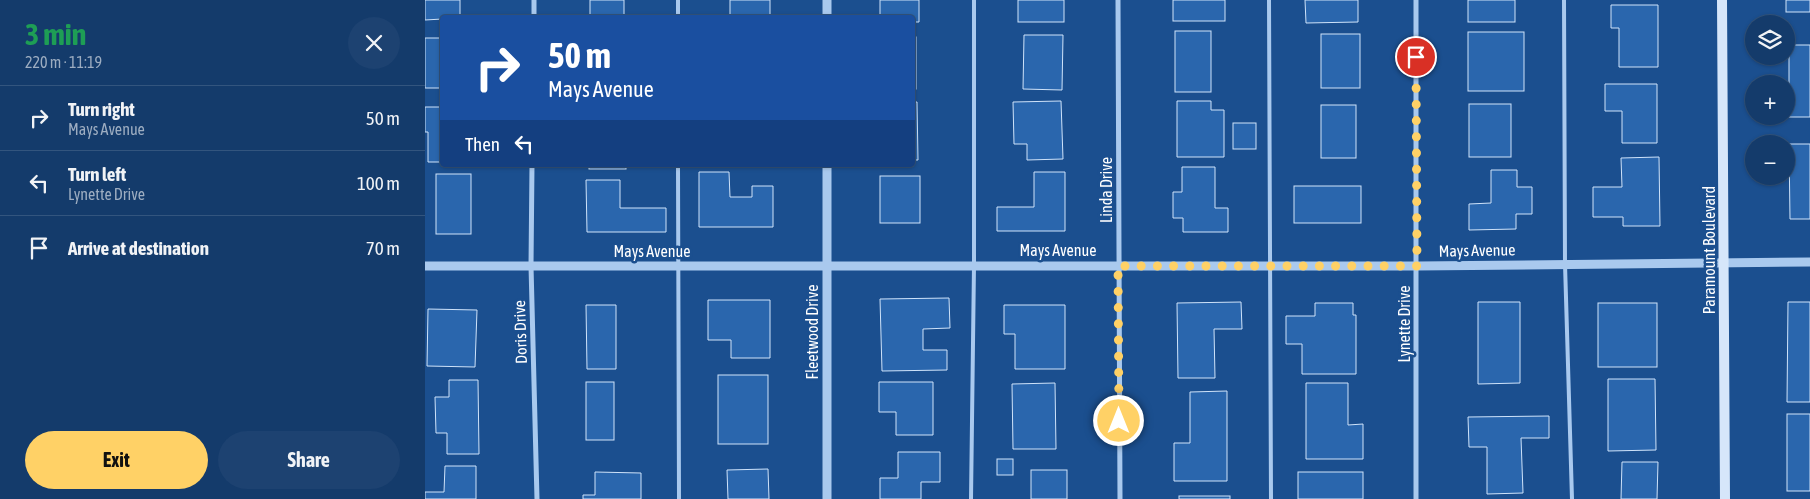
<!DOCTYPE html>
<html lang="en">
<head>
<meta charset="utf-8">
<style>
  :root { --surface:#143b6b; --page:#1d4271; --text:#f1f3f6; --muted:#9dadc1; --line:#33557e; --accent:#ffd166 }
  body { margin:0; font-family:"Asap Condensed",sans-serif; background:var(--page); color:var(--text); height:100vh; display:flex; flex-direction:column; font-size:19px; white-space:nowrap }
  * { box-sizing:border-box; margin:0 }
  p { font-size:16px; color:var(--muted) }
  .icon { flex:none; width:28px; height:28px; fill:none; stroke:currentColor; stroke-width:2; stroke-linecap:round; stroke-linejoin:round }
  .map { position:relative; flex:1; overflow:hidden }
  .details { display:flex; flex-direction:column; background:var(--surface); width:425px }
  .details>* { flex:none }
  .banner { position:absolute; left:15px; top:15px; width:475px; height:152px; border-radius:5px; box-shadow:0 1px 4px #0004,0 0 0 1px var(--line); background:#1a4fa0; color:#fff; overflow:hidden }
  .buttons { position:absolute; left:1320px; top:15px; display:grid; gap:10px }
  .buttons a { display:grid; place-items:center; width:50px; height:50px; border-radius:50%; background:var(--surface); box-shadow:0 1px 4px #0004,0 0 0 1px var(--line); font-size:25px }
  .pin { position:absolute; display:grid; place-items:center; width:42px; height:42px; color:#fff; margin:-21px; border:2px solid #fff; border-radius:50%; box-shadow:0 1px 5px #0007 }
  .me { position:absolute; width:55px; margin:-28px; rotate:0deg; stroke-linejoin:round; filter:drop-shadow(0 0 4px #0008) }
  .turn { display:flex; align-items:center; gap:18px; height:105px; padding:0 25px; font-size:22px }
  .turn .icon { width:65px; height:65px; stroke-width:2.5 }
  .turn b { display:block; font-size:35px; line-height:42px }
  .then { display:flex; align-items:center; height:48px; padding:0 25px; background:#0003; gap:10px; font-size:19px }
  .round { display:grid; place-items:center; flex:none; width:52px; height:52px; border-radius:26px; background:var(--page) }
  .overview { display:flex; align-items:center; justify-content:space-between; height:85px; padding:0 25px }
  h1 { font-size:30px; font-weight:700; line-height:38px; color:#1e9e55 }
  .cta { display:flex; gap:10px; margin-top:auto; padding:10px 25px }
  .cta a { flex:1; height:58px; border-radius:30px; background:var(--accent); color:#111; font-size:20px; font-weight:700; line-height:58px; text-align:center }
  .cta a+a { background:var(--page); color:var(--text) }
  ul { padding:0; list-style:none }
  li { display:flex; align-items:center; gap:15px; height:65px; padding:0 25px; border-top:1px solid var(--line) }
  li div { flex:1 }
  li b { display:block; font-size:19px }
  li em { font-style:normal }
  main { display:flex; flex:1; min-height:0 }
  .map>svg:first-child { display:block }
  .building { fill:#2a66ad; stroke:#cfe3fa }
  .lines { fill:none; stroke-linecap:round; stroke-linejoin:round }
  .service { stroke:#a9c9ee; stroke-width:4 }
  .minor { stroke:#a9c9ee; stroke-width:5 }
  .tertiary { stroke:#a9c9ee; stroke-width:9 }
  .secondary { stroke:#d6e6fa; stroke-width:10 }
  .route { stroke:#ffd166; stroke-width:9; stroke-dasharray:0 16.2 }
  .labels { text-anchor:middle; stroke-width:5; stroke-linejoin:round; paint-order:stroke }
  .street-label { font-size:16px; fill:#fff; stroke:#1b4f8f }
</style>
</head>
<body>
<main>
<section class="details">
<div class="overview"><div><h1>3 min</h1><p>220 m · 11:19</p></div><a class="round"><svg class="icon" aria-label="close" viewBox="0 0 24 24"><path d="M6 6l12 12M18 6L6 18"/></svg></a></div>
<ul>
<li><svg class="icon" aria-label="right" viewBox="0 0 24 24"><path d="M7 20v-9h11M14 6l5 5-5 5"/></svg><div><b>Turn right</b><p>Mays Avenue</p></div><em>50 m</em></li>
<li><svg class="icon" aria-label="left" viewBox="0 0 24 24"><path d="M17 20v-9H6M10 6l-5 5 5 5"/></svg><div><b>Turn left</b><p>Lynette Drive</p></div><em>100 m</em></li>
<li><svg class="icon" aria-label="arrive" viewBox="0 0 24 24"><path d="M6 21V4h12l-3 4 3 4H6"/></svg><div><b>Arrive at destination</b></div><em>70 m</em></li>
</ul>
<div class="cta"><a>Exit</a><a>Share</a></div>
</section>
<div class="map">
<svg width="1385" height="499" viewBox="0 0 1385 499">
  <rect width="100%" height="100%" fill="#1b4f8f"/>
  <g class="building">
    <path d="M0,0h35v18l-35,2z"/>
    <rect x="165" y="0" width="34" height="18"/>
    <rect x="305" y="0" width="40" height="18"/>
    <path d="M455,0h39v22h-6v-4h-33z"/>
    <rect x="593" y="0" width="46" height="22"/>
    <rect x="748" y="0" width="52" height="21"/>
    <path d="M880,0h53v22l-52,1z"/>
    <rect x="1043" y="0" width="47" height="22"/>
    <rect x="1361" y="0" width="24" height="12"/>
    <path d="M1186,5h47v62h-39v-39h-8z"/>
    <rect x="750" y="31" width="36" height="61"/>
    <rect x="1043" y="32" width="56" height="59"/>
    <rect x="896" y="34" width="39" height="54"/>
    <path d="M599,35h39l-1,55 -39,-1z"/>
    <rect x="488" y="37" width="3" height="52"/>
    <rect x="0" y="38" width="18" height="50"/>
    <rect x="1364" y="45" width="21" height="72"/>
    <path d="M1180,84h52v59h-35v-32h-17z"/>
    <path d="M636,101l2,58 -36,1v-16h-13l-1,-42z"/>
    <path d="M752,101h34v9h13v47h-47z"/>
    <path d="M488,102h4l1,58h-5z"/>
    <rect x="1044" y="104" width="42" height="53"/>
    <rect x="896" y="105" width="35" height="53"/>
    <path d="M0,107h18v55h-15v-30h-3z"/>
    <rect x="808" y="123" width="23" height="26"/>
    <path d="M1364,144h21v75h-20z"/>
    <path d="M1234,157l1,69h-37v-9h-30v-30h29l-1,-29z"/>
    <rect x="164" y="165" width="37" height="4"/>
    <path d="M757,167h33v41h13v24h-45v-14h-10v-26h9z"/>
    <path d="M1066,170h26v17h15v27h-16v15l-47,1v-26l22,-1z"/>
    <path d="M274,172h30l1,25h22v-11h21v41h-74z"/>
    <path d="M609,172h31v59h-68v-24h37z"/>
    <rect x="11" y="174" width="35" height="60"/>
    <rect x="455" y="176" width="40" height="47"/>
    <path d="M161,180h34v28h46v24h-79z"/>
    <rect x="869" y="186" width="67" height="37"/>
    <path d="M524,298l1,30 -27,1v21h24v20l-65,1 -2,-72z"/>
    <path d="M283,300h62v58h-39v-18h-23z"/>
    <path d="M816,302l1,27h-28l1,49h-37l-1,-75z"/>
    <path d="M1053,302h42v81l-42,1z"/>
    <path d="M1363,302h22v100h-23z"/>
    <path d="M890,303h38v12h3v59h-54v-30h-16v-28h29z"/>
    <rect x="1173" y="303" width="59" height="64"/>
    <path d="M161,305h30v64h-29z"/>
    <path d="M579,305h61v64h-50v-35h-11z"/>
    <path d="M3,309l49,1 -2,57 -48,-1z"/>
    <rect x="293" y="375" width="50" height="69"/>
    <path d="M1183,379h47l1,71 -48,1z"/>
    <path d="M24,380h29l1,74h-32v-21h-11l-1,-36h14z"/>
    <rect x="161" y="382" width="28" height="58"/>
    <path d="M454,382h54v53h-37v-23h-17z"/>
    <path d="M630,383l1,66h-43l-1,-65z"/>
    <path d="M881,383h42v42l15,-1v35h-57z"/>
    <path d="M802,391v90h-53v-38h16v-51z"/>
    <rect x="1362" y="414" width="23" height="77"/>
    <path d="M1124,416v22h-28l2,55 -36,1v-47h-18l-1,-30z"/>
    <path d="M473,452h42v30h-19v17h-41v-21h18z"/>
    <rect x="572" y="459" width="16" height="16"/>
    <path d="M1197,462h36l-1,37h-36z"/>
    <path d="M20,466h31v33h-51v-7h19z"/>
    <path d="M343,469l1,30h-41l-1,-29z"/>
    <rect x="606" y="470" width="36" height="29"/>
    <path d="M170,472l46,1v26h-58v-4h12z"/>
    <rect x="873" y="472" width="65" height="27"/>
    <rect x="754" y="496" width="51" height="3"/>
  </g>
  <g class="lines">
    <g class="service">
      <path d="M844,0l2,499"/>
      <path d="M1139,0l1,264 7,235"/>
      <path d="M253,18v-18"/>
      <path d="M253,165l1,334"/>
      <path d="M546,499l3,-234v-265"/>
    </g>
    <g class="minor">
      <path d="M109,0v18"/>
      <path d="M693,0l2,499"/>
      <path d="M107,165l-1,101 6,233"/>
      <path d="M991,499v-499"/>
    </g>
    <g class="tertiary">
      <path d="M402,18v-18"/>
      <path d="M402,165v334"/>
      <path d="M0,266h992l393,-4"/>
    </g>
    <path class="secondary" d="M1297,0l3,499"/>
  </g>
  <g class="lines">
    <path class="route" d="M694,421l-1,-155h299l-1,-209"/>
  </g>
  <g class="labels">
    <g class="street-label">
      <text transform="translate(681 190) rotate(-90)" y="6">Linda Drive</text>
      <text x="633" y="256">Mays Avenue</text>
      <text transform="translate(1052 250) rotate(-1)" y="6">Mays Avenue</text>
      <text transform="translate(1284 250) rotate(-90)" y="6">Paramount Boulevard</text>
      <text x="227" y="257">Mays Avenue</text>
      <text transform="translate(979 324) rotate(-90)" y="6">Lynette Drive</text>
      <text transform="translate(95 332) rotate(-92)" y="6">Doris Drive</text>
      <text transform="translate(387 332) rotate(-90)" y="6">Fleetwood Drive</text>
    </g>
  </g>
</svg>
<div class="buttons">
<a><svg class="icon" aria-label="layers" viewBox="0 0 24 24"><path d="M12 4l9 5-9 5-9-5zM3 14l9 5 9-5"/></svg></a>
<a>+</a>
<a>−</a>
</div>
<div class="pin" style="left:991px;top:57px;background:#d93025"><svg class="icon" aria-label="arrive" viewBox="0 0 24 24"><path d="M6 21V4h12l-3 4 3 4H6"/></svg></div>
<svg class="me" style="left:694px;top:421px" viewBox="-20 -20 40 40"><circle r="17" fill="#ffd166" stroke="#fff" stroke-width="3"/><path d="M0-11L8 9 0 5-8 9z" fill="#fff"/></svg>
<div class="banner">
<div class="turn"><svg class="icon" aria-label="right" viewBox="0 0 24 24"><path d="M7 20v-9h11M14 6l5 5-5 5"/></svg><div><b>50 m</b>Mays Avenue</div></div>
<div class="then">Then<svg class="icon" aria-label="left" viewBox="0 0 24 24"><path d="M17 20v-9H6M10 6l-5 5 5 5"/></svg></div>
</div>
</div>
</main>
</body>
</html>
